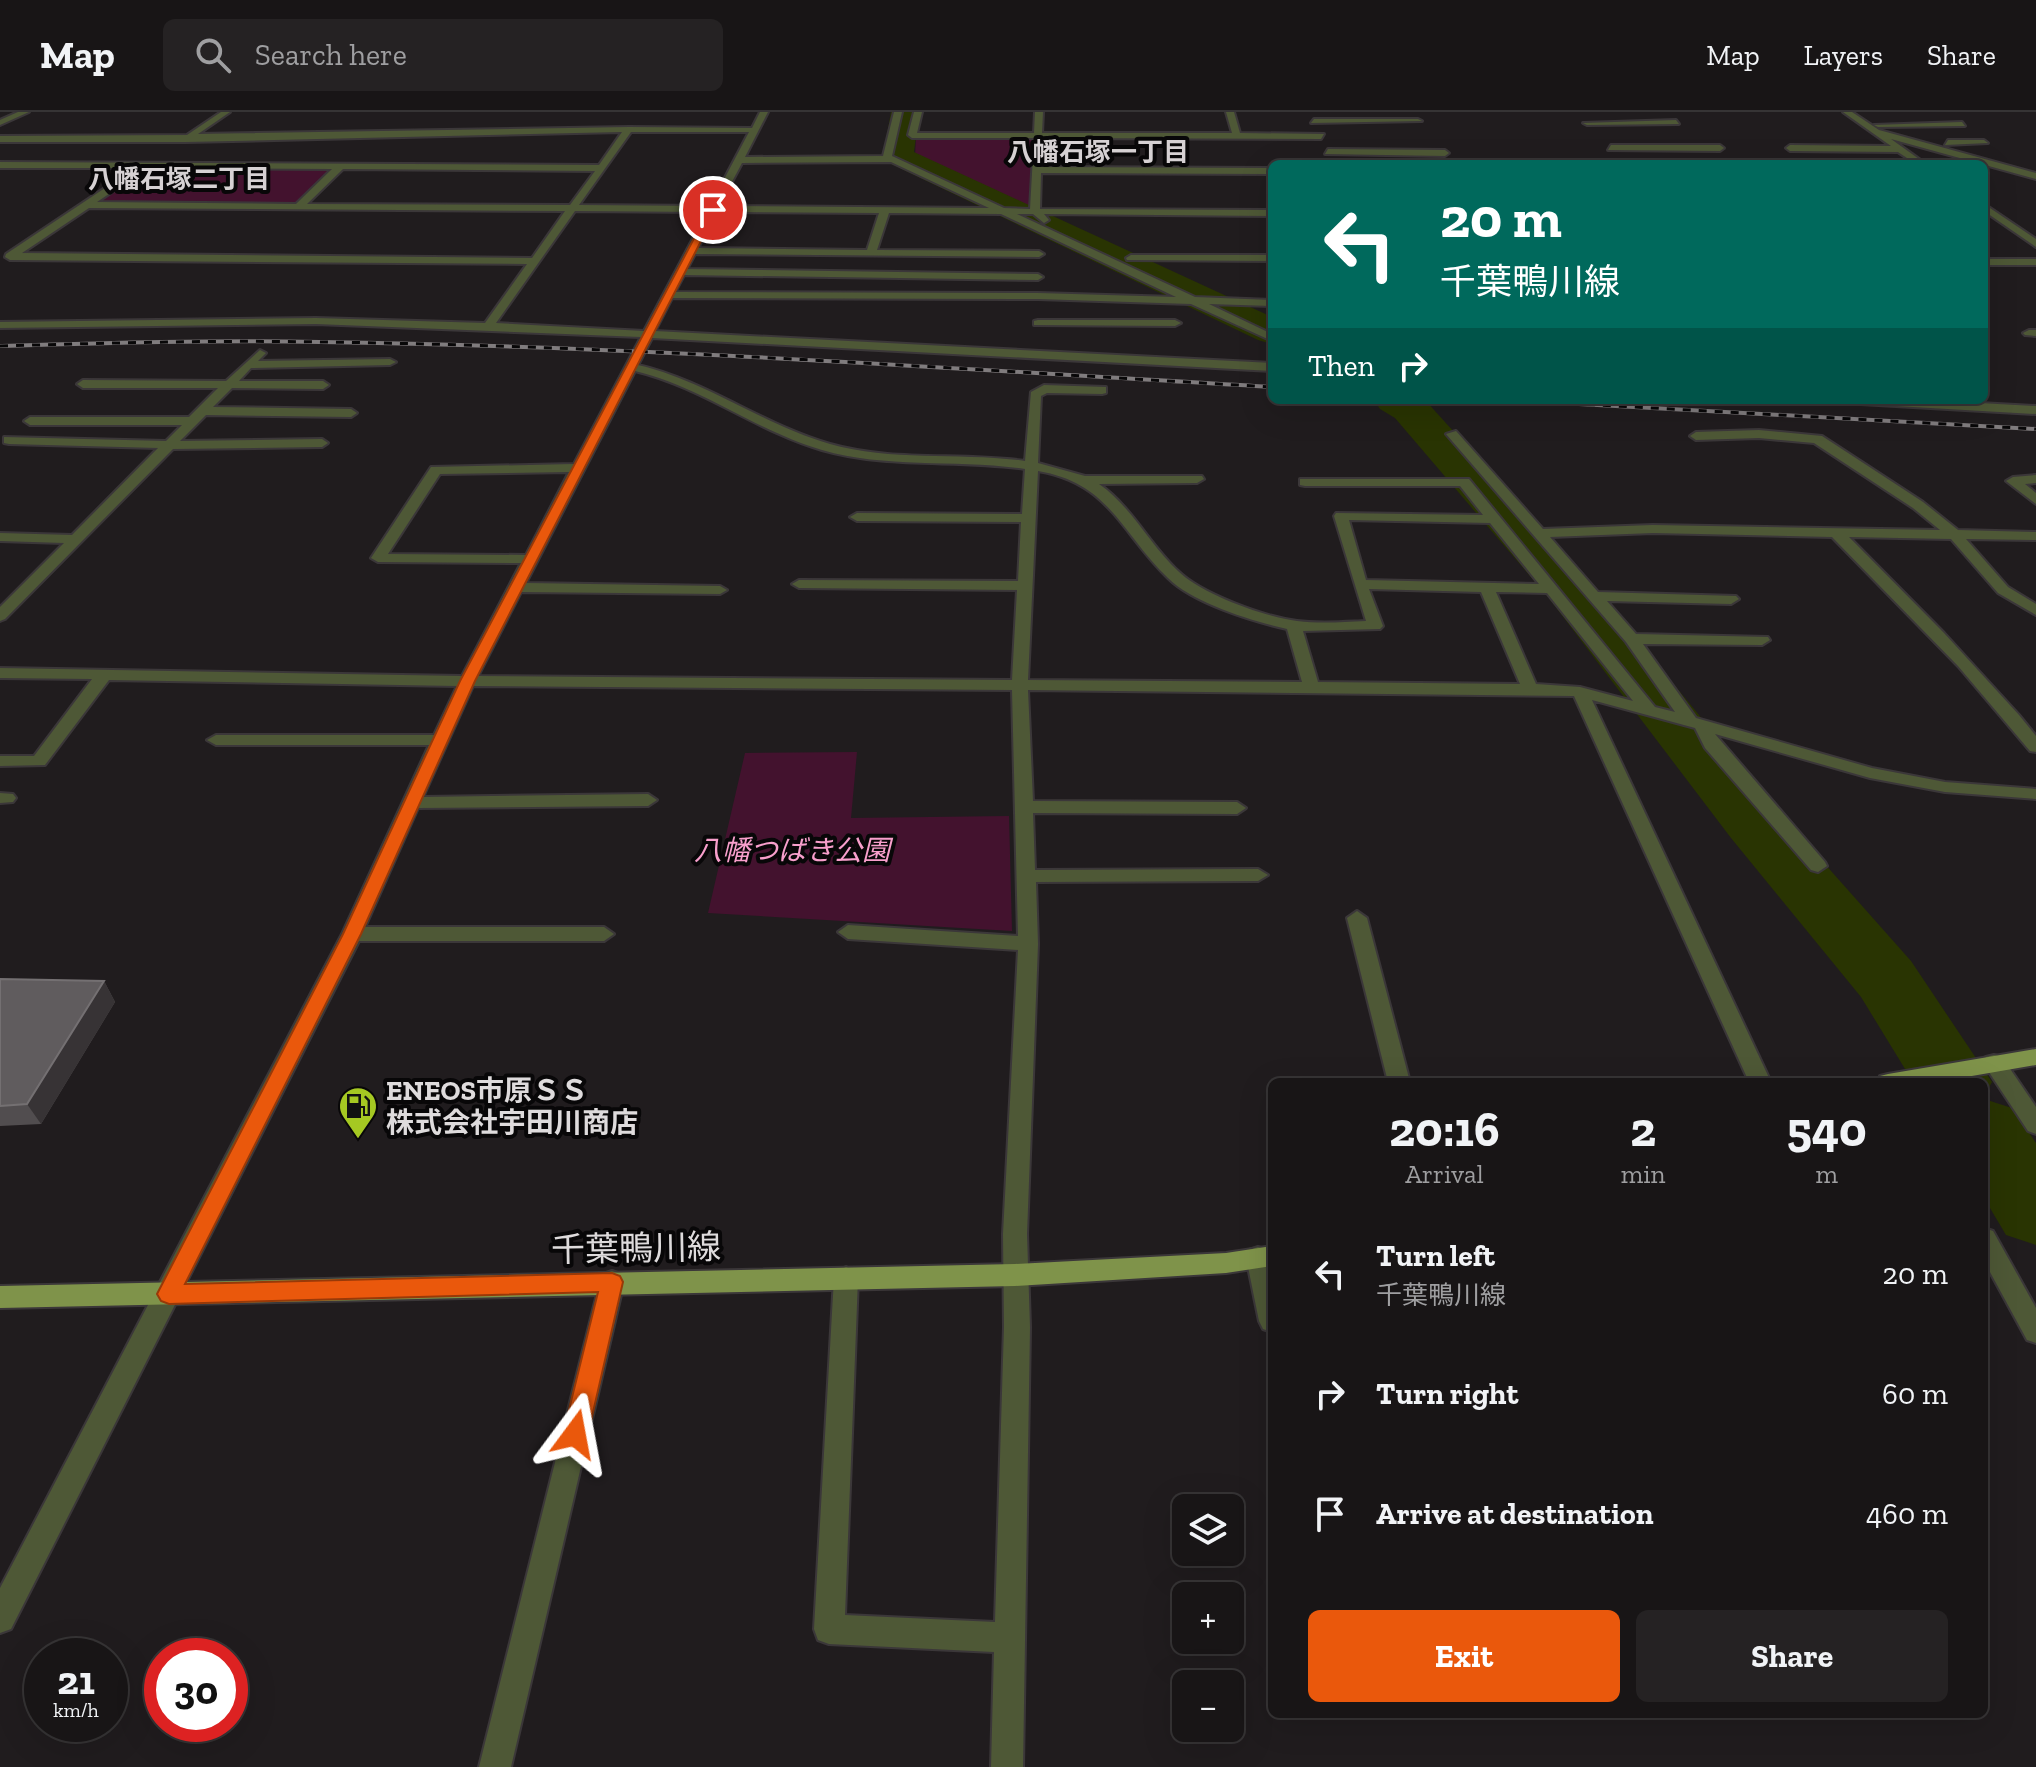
<!DOCTYPE html>
<html lang="en">
<head>
<meta charset="utf-8">
<style>
  :root { --surface:#181516; --page:#252223; --text:#f1f3f6; --muted:#9f9fa1; --line:#363435; --accent:#ea580c }
  body { margin:0; font-family:"Zilla Slab","Noto Sans JP",serif; background:var(--page); color:var(--text); height:100vh; display:flex; flex-direction:column; font-size:30px; white-space:nowrap }
  * { box-sizing:border-box; margin:0 }
  p { font-size:26px; color:var(--muted) }
  .icon { flex:none; width:44px; height:44px; fill:none; stroke:currentColor; stroke-width:2; stroke-linecap:round; stroke-linejoin:round }
  .map { position:relative; flex:1; overflow:hidden }
  .panel { position:absolute; left:1268px; top:966px; width:720px; height:640px; display:flex; flex-direction:column; background:var(--surface); border-radius:12px; box-shadow:0 8px 32px #0002,0 0 0 2px var(--line) }
  .panel>* { flex:none }
  .guide { position:absolute; left:1268px; top:48px; width:720px; height:244px; border-radius:12px; box-shadow:0 8px 32px #0002,0 0 0 2px var(--line); background:#00695c; color:#fff; overflow:hidden }
  .controls { position:absolute; left:1172px; top:1382px; display:grid; gap:16px }
  .controls a { display:grid; place-items:center; width:72px; height:72px; border-radius:12px; background:var(--surface); box-shadow:0 8px 32px #0002,0 0 0 2px var(--line); font-size:40px }
  .speed { position:absolute; left:24px; top:1526px; display:flex; gap:16px; font-size:40px; font-weight:700; text-align:center }
  .speed>* { display:grid; place-content:center; width:104px; height:104px; border-radius:50%; background:var(--surface); box-shadow:0 8px 32px #0002,0 0 0 2px var(--line); line-height:1 }
  .speed small { font-size:20px; font-weight:400 }
  .speed .limit { border:12px solid #d22; background:#fff; color:#111 }
  .pin { position:absolute; display:grid; place-items:center; width:68px; height:68px; color:#fff; margin:-34px; border:4px solid #fff; border-radius:50%; box-shadow:0 2px 8px #0007 }
  .me { position:absolute; width:88px; margin:-44px; rotate:13deg; stroke-linejoin:round; filter:drop-shadow(0 0 6px #0008) }
  .turn { display:flex; align-items:center; gap:28px; height:168px; padding:0 40px; font-size:36px }
  .turn .icon { width:104px; height:104px; stroke-width:2.5 }
  .turn b { display:block; font-size:56px; line-height:68px }
  .then { display:flex; align-items:center; height:76px; padding:0 40px; background:#0003; gap:16px; font-size:30px }
  .eta { display:flex; justify-content:space-evenly; align-items:center; height:136px; text-align:center }
  .eta b { font-size:48px; font-weight:700; line-height:56px }
  .action { display:flex; gap:16px; margin-top:auto; padding:16px 40px }
  .action a { flex:1; height:92px; border-radius:12px; background:var(--accent); color:#fff; font-size:32px; font-weight:700; line-height:92px; text-align:center }
  .action a+a { background:var(--page); color:var(--text) }
  ul { padding:0; list-style:none }
  li { display:flex; align-items:center; gap:24px; height:120px; padding:0 40px }
  li div { flex:1 }
  li b { display:block; font-size:30px }
  li em { font-style:normal }
  header { display:flex; align-items:center; gap:48px; box-sizing:border-box; height:112px; padding:0 40px; background:var(--surface); border-bottom:2px solid var(--line) }
  header strong { font-size:38px }
  nav { display:flex; gap:44px; margin-inline-start:auto; font-size:28px }
  .search { width:560px; height:72px; background:var(--page); display:flex; align-items:center; gap:20px; box-sizing:border-box; padding:0 28px; border-radius:12px; color:var(--muted); font-size:30px }
  .map>svg:first-child { display:block }
  .green { fill:#43122e }
  .lines { fill:none; stroke-linecap:round; stroke-linejoin:round }
  .river { fill:#293402; fill-rule:evenodd }
  .minor-casing { stroke:#3b3739; stroke-width:4 }
  .major-casing { stroke:#3b3739; stroke-width:4 }
  .minor { fill:#4e5836; fill-rule:evenodd }
  .major { fill:#7f934a; fill-rule:evenodd }
  .rail-casing { stroke:#807c7e; stroke-width:4 }
  .rail { stroke:#080708; stroke-width:3; stroke-dasharray:8; stroke-linecap:butt }
  .wall { fill:#514d4f }
  .shaded-wall { fill:#373335 }
  .building { fill:#605c5e; stroke:#747072; stroke-width:2 }
  .route { fill:#ea580c; stroke:#983908; stroke-width:2 }
  .labels { text-anchor:middle; stroke-width:8; stroke-linejoin:round; paint-order:stroke }
  .far-quarter-label { font-size:26px; font-weight:bold; fill:#d6d1d3; stroke:#080708 }
  .park-label { font-size:28px; font-style:italic; fill:#f89fcc; stroke:#080708 }
  .poi-label { font-size:28px; font-weight:bold; fill:#dedbdc; stroke:#080708; text-anchor:start }
  .near-street-label { font-size:34px; fill:#dedbdc; stroke:#080708 }
</style>
</head>
<body>
<header>
<strong>Map</strong>
<div class="search"><svg class="icon" aria-label="search" viewBox="0 0 24 24"><circle cx="10" cy="10" r="6"/><path d="M15 15l6 6"/></svg>Search here</div>
<nav><a>Map</a><a>Layers</a><a>Share</a></nav>
</header>
<div class="map">
<svg width="2036" height="1655" viewBox="0 0 2036 1655">
  <rect width="100%" height="100%" fill="#201c1e"/>
  <g class="green">
    <path d="M916,24l118,1 -3,70 -116,-49z"/>
    <path d="M147,56h188l-39,37 -202,-2z"/>
    <path d="M857,640l-6,66 158,-2 3,115 -304,-18 37,-160z"/>
  </g>
  <g class="lines">
    <g class="river">
      <path d="M891,0h28l-5,40 358,165v27l-14,-4 -371,-178 -4,-6z"/>
      <path d="M1374,288h51l159,175 193,235 134,151 81,121 -8,14v-14h-71l-52,-85 -130,-159 -183,-241 -153,-179 -15,-9z"/>
      <path d="M1984,987l28,9 24,35v102l-30,-10 -22,-37z"/>
    </g>
    <g class="minor-casing">
      <g id="minor">
        <path d="M18,0h11l-29,13v-5z"/>
        <path d="M221,0h9l-32,22 431,-7 123,1 8,-16h8l-23,45 138,-1 11,-44h8l-10,44 112,52 26,1 4,-71h-122l-4,-3 6,-23h8l-5,21h117l1,-21h8l-1,21h190l-6,-21h8l6,21 84,1 -3,5 -279,-1 -1,29 231,1v6l-231,-1 -1,36 232,1v6l-228,-2 5,6 -5,3 -11,-9h-16l178,83 77,3v6l-63,-2 63,30v7l-81,-37 -153,-5 -366,-1 -17,33 617,32v8l-620,-33 -14,27c69,16 125,60 192,79 63,18 131,8 195,17l6,-69 13,-7 62,2v6l-4,1 -55,-1 -6,3 -3,67 47,13h117l2,3 -7,4 -98,1c33,23 50,60 79,87 23,23 87,46 119,50 23,3 46,1 69,0l-32,-105 2,-3 147,2 -23,-29h-155l-5,-1v-6h169l186,228 20,5 -49,-70 -180,-208 10,-3 87,98 110,-4 287,5 -27,-22 -99,-65 -55,-5 -63,2 -6,-4 6,-4 63,-2 63,6 101,66 35,28 78,2v8l-70,-1 42,48 28,17v11l-38,-22 -47,-54 -102,-2 95,96 75,82 17,21v16l-6,-1 -72,-85 -126,-129 -179,-4 -103,4 48,55 138,4 3,3 -8,5 -124,-3 29,33 132,3 2,3 -8,5 -119,-1 53,74 176,50 73,14 91,7v10l-91,-7 -75,-14 -155,-44 110,128 2,4 -9,6 -7,-2 -106,-122 -10,-20 -103,-28 179,382h-22l-175,-386 -546,-6 5,111 204,1 9,6 -9,6 -204,-1 2,57 223,-1 10,6 -10,6 -222,1 2,62 -11,290 3,93 -7,440h-32l3,-115 -165,-8 -11,-4 -4,-11 20,-351 3,-7 9,-4 9,4 3,7 -13,337 150,7 9,-295 -1,-93 15,-284 -170,-11 -10,-7 10,-7 170,11 -6,-246 -539,-4 -50,111 225,-3 9,6 -9,6 -230,2 -53,119h239l10,7 -10,7h-245l-348,688 -11,4v-45l342,-654 87,-189h-213l-9,-5 9,-5h218l23,-49 -348,-6 -64,85 -45,1v-10h34l58,-77 -92,-1v-10l462,8 59,-113 -143,-1 -7,-4 60,-91 143,-3 67,-127 -325,-13 -316,4v-6l316,-4 169,5 42,-59 -517,-4 -5,-3 1,-3 129,-86h-135v-6l599,3 23,-33 -436,10h-186v-6l187,-1zM631,20h118l-39,74 -131,-1zM891,50l98,46 -270,-2 23,-43zM147,56l185,1 -36,35 -199,-2zM343,57l252,2 -25,34 -263,-1zM89,96l476,3 -33,47 -510,-5zM575,99l132,1 -63,119 -148,-8zM716,100l163,1 -12,37 -169,-2zM889,101l112,1 175,83 -138,-4 -363,-1 9,-17 354,5 5,-3 -5,-3 -351,-5 8,-15 344,3 5,-3 -5,-3 -162,-1zM635,259c67,16 121,60 187,79 66,19 135,9 203,19l-3,45 -165,-1 -7,4 7,4 164,1 -3,59 -219,-1 -7,4 7,4 218,2 -5,90 -534,-4 43,-84 199,2 7,-4 -7,-4 -194,-3zM1038,359c72,12 83,62 130,107 25,25 84,43 119,51l15,53 -274,-2zM569,360l-43,83 -138,-1 52,-80zM1349,408l141,3 49,61 -173,-4zM1369,477l112,3 39,92 -202,-2 -15,-51 77,-2 3,-3zM1496,480l51,1 86,108 -53,-14 -44,-3z"/>
        <path d="M1843,0h9l27,18 157,43v6l-145,-40 35,25h-10l-18,-12 -108,-1 -4,-3 4,-3 101,1z"/>
        <path d="M1314,7h104l4,2 -111,2z"/>
        <path d="M1676,8l3,4 -92,1 -4,-2z"/>
        <path d="M1962,10l3,4 -87,1 -4,-2z"/>
        <path d="M1948,28h36l4,3 -43,2z"/>
        <path d="M1611,33h109l4,3 -4,3 -112,-1z"/>
        <path d="M1328,37l117,1 4,3 -4,3 -120,-2z"/>
        <path d="M1984,92l52,35v8l-52,-36z"/>
        <path d="M1131,143h141v6l-145,-1 -1,-2z"/>
        <rect x="1984" y="147" width="52" height="6"/>
        <path d="M1038,208h137l6,3 -6,3 -141,-1v-4z"/>
        <path d="M2029,218h7v6l-11,-1 -2,-2z"/>
        <path d="M260,238l6,3 -8,8 132,-2 6,3 -6,3 -139,3 -12,13h84l6,4 -6,4 -91,-1 -19,19 138,2 6,4 -6,4 -145,-2 -26,26 142,-2 6,4 -6,4 -149,2 -168,170 -5,2v-14l64,-64 -64,-2v-8l72,2 86,-87 -149,-4 -5,-1v-6l162,4 16,-16h-152l-6,-4 6,-4h159l29,-29h-135l-6,-4 6,-4 143,1z"/>
        <path d="M1855,288h70l111,6v8l-175,-10z"/>
        <path d="M2036,363v8l-11,1 11,9v11l-30,-23 7,-4z"/>
        <path d="M0,681l13,1 3,4 -3,4 -13,1z"/>
        <path d="M1357,799l10,7 43,164h-22l-41,-164z"/>
        <path d="M1994,943l8,2 34,50v27l-8,-3 -45,-68 3,-6z"/>
        <path d="M1984,1116l9,3 43,77v35l-9,-3 -43,-79z"/>
        <path d="M1258,1135l9,3 5,15v67l-9,-3 -4,-8 -13,-64 3,-7z"/>
        <path d="M612,1159l9,3 3,8 -113,485h-32l121,-485 3,-8z"/>
      </g>
    </g>
    <g class="major-casing">
      <g id="major">
        <path d="M2036,937v16l-99,17h-60l3,-6 8,-2z"/>
        <path d="M1272,1134v20l-46,7 -211,13 -1015,22v-22l1015,-22 211,-11z"/>
      </g>
    </g>
    <use href="#minor" class="minor"/>
    <use href="#major" class="major"/>
    <g class="rail-casing">
      <g id="rail">
        <path d="M0,234c107,-3 213,-6 320,-4 318,4 635,27 952,45"/>
        <path d="M1507,288l529,29"/>
      </g>
    </g>
    <use href="#rail" class="rail"/>
  </g>
  <path class="wall" d="M0,867l104,2 11,21 -74,122 -41,2z"/>
  <path class="shaded-wall" d="M104,869l11,21 -74,122 -14,-20z"/>
  <path class="building" d="M0,867l104,2 -77,123 -27,2z"/>
  <path class="route" d="M713,95l4,3 -242,471 -114,253 -176,350 427,-11 8,3 3,6 -35,152 -4,8 -9,3 -9,-3 -3,-8 35,-142 -429,12 -8,-3 -4,-7 186,-360 117,-253 249,-471z"/>
  <defs>
    <g id="fuel-pin" transform="scale(2)"><path d="M0 17L-7.5 6A9.5 9.5 0 1 1 7.5 6Z" fill="#a5c822" stroke="#080708"/><path d="M-5.5-6h7V0h2V4h1.3V-2.5L3-4.5l.8-.8L6-3V5H2.5V1h-1V6h-7ZM-4.2-4.7v3.2H.2V-4.7Z" fill="#111"/></g>
  </defs>
  <g fill-rule="evenodd">
    <use href="#fuel-pin" x="358" y="994"/>
  </g>
  <g class="labels">
    <g class="far-quarter-label">
      <text x="1098" y="49">八幡石塚一丁目</text>
      <text x="179" y="76">八幡石塚二丁目</text>
    </g>
    <g class="park-label">
      <text x="792" y="748">八幡つばき公園</text>
    </g>
    <g class="poi-label">
      <text x="386" y="988">ENEOS市原ＳＳ<tspan x="386" dy="32">株式会社宇田川商店</tspan></text>
    </g>
    <g class="near-street-label">
      <text transform="translate(636 1136) rotate(-1)" y="12">千葉鴨川線</text>
    </g>
  </g>
</svg>
<div class="controls">
<a><svg class="icon" aria-label="layers" viewBox="0 0 24 24"><path d="M12 4l9 5-9 5-9-5zM3 14l9 5 9-5"/></svg></a>
<a>+</a>
<a>−</a>
</div>
<div class="speed"><div>21<small>km/h</small></div><div class="limit">30</div></div>
<div class="pin" style="left:713px;top:98px;background:#d93025"><svg class="icon" aria-label="arrive" viewBox="0 0 24 24"><path d="M6 21V4h12l-3 4 3 4H6"/></svg></div>
<svg class="me" style="left:575px;top:1322px" viewBox="-20 -20 40 40"><path d="M0-17L14 15 0 8-14 15z" fill="#ea580c" stroke="#fff" stroke-width="4"/></svg>
<div class="guide">
<div class="turn"><svg class="icon" aria-label="left" viewBox="0 0 24 24"><path d="M17 20v-9H6M10 6l-5 5 5 5"/></svg><div><b>20 m</b>千葉鴨川線</div></div>
<div class="then">Then<svg class="icon" aria-label="right" viewBox="0 0 24 24"><path d="M7 20v-9h11M14 6l5 5-5 5"/></svg></div>
</div>
<section class="panel">
<div class="eta">
<div><b>20:16</b><p>Arrival</p></div>
<div><b>2</b><p>min</p></div>
<div><b>540</b><p>m</p></div>
</div>
<ul>
<li><svg class="icon" aria-label="left" viewBox="0 0 24 24"><path d="M17 20v-9H6M10 6l-5 5 5 5"/></svg><div><b>Turn left</b><p>千葉鴨川線</p></div><em>20 m</em></li>
<li><svg class="icon" aria-label="right" viewBox="0 0 24 24"><path d="M7 20v-9h11M14 6l5 5-5 5"/></svg><div><b>Turn right</b></div><em>60 m</em></li>
<li><svg class="icon" aria-label="arrive" viewBox="0 0 24 24"><path d="M6 21V4h12l-3 4 3 4H6"/></svg><div><b>Arrive at destination</b></div><em>460 m</em></li>
</ul>
<div class="action"><a>Exit</a><a>Share</a></div>
</section>
</div>
</body>
</html>
